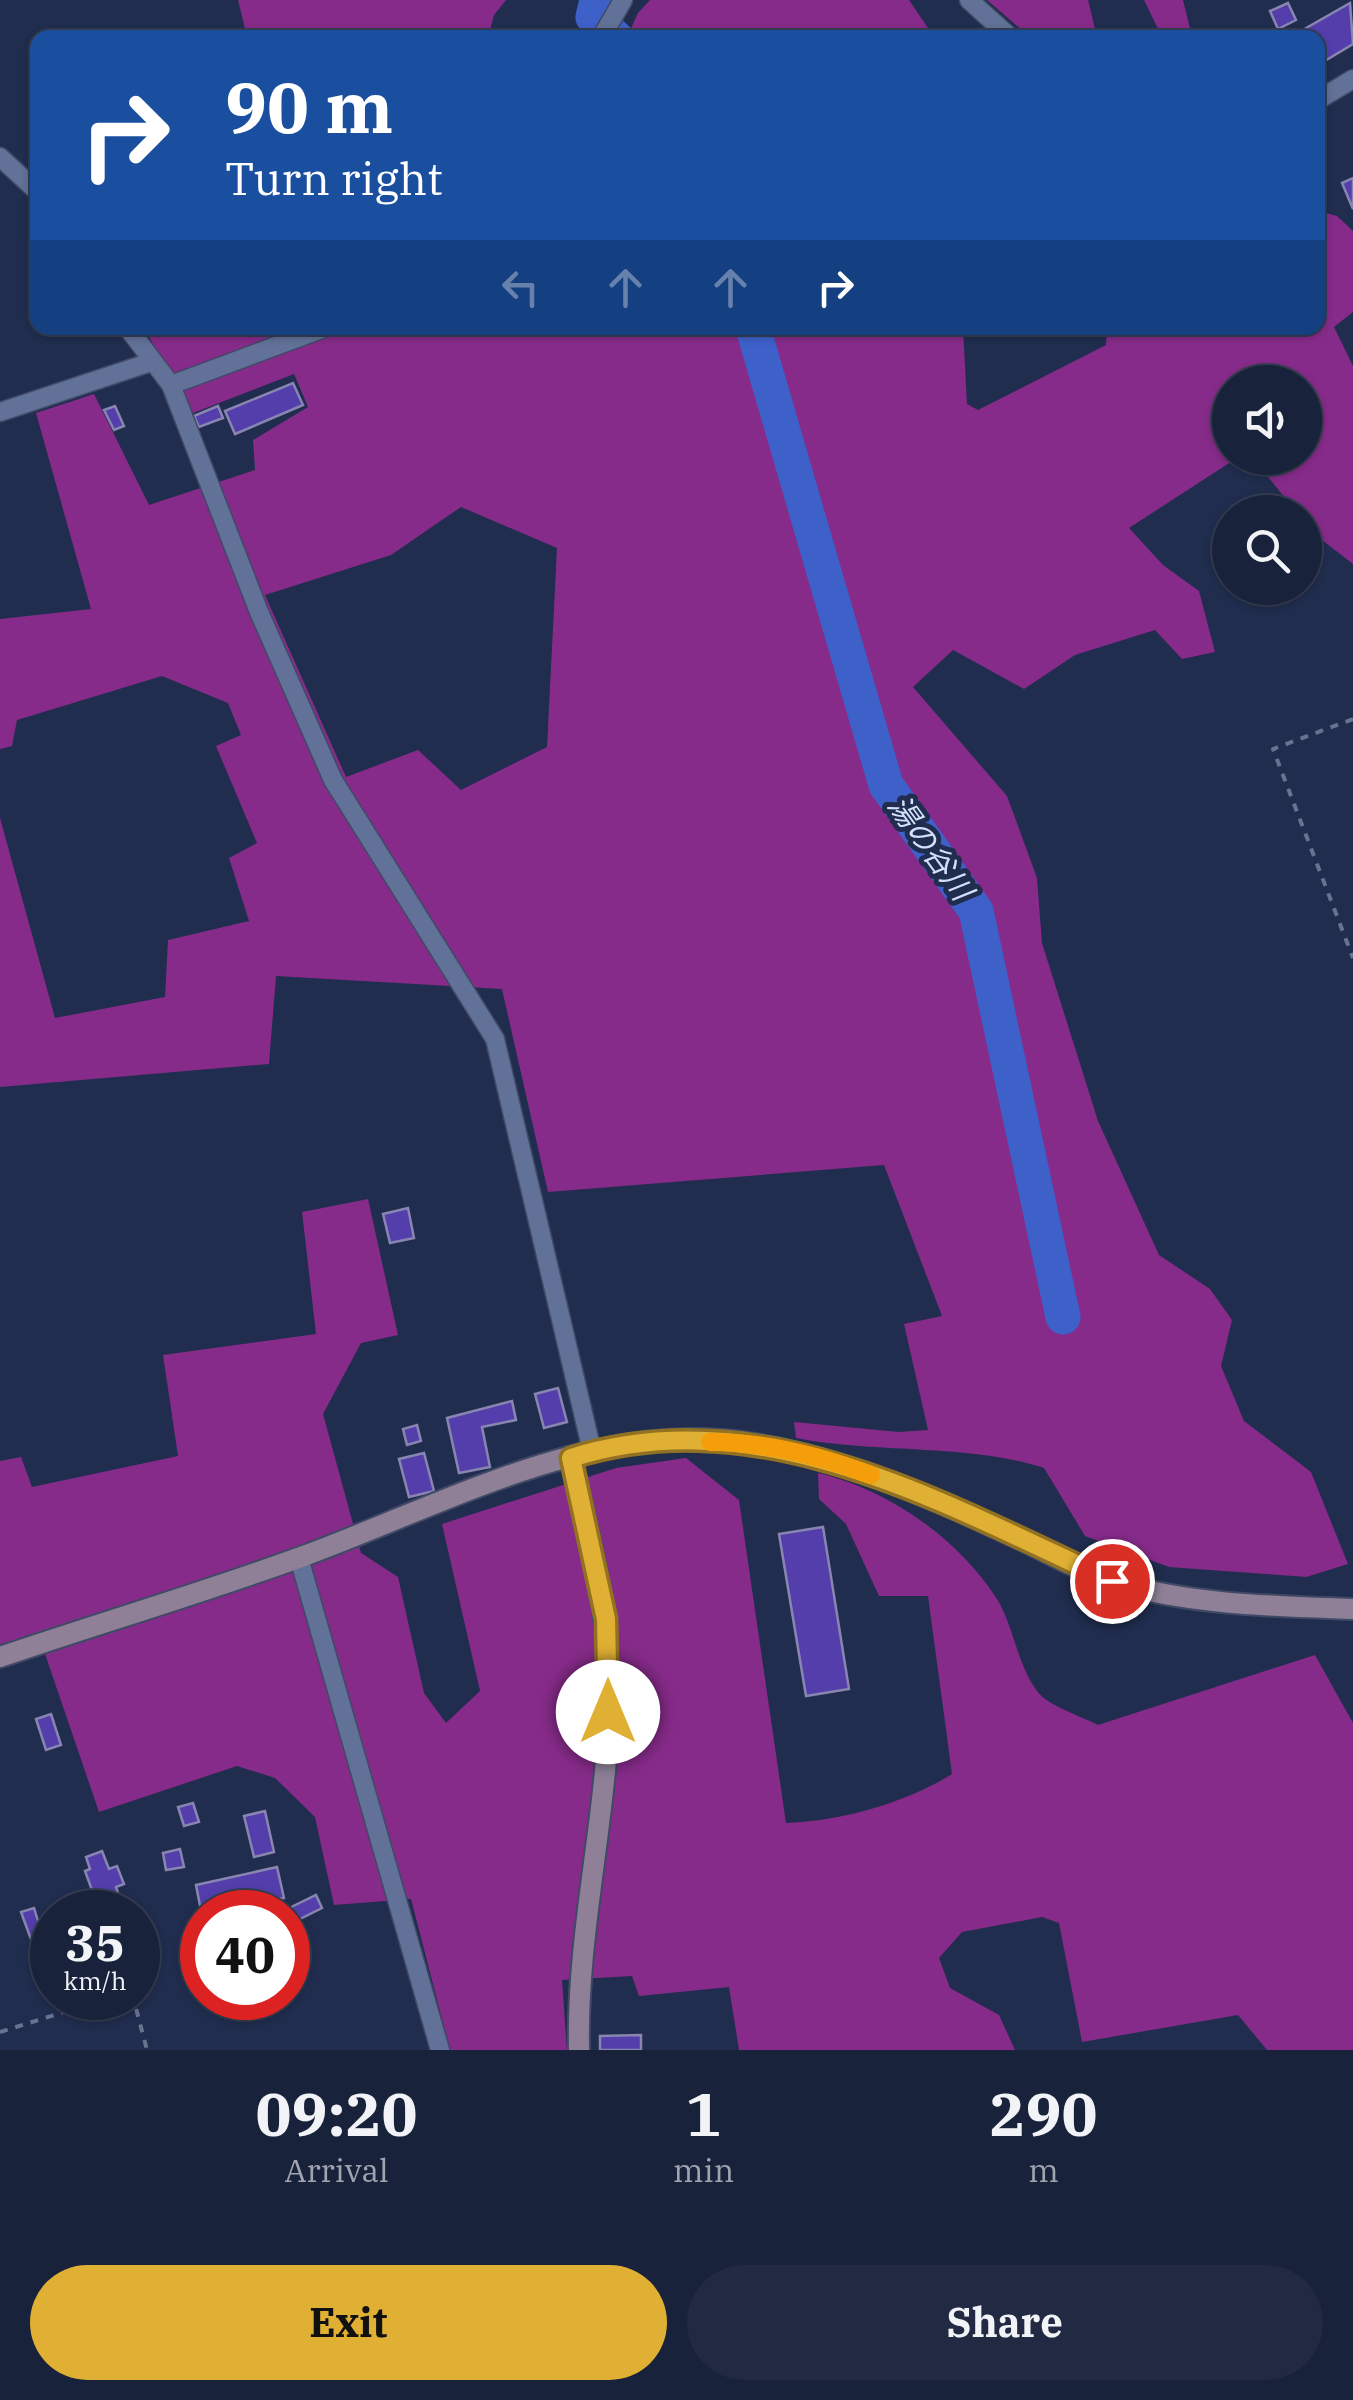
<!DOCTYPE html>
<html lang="en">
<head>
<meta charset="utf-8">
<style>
  :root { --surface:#18223a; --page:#212a42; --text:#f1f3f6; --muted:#9fa4af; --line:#363f54; --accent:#e0b034 }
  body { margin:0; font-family:"IBM Plex Serif","Noto Sans JP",serif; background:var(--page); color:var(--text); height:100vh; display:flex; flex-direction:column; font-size:38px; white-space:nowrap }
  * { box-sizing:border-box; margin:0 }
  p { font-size:32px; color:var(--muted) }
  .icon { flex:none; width:55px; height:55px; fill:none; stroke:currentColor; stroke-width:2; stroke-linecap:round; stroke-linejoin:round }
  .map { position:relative; height:2050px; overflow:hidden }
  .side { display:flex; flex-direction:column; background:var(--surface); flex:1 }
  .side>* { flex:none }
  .top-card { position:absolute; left:30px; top:30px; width:1295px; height:305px; border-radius:20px; box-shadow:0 2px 8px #0004,0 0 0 2px var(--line); background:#1a4fa0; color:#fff; overflow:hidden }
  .fabs { position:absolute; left:1212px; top:365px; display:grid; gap:20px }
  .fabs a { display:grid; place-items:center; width:110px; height:110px; border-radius:50%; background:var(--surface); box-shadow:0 2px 8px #0004,0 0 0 2px var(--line); font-size:50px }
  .speed { position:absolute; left:30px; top:1890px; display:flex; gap:20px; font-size:50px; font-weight:700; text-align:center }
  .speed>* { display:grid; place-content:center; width:130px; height:130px; border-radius:50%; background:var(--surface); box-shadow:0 2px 8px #0004,0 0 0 2px var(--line); line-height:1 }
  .speed small { font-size:25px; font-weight:400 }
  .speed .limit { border:15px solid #d22; background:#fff; color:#111 }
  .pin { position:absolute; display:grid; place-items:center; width:85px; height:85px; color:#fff; margin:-42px; border:5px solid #fff; border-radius:50%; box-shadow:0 2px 10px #0007 }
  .me { position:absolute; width:110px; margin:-55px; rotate:0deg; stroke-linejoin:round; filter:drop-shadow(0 0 8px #0008) }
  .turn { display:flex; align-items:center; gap:35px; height:210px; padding:0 30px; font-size:45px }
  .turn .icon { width:130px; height:130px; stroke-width:2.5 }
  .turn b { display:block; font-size:70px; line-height:85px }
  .lanes { display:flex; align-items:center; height:95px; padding:0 30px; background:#0003; justify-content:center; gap:50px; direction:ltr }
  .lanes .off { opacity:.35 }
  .eta { display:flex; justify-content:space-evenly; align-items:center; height:170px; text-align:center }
  .eta b { font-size:60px; font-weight:800; line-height:70px }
  .action { display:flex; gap:20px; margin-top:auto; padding:20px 30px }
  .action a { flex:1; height:115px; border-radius:60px; background:var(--accent); color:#111; font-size:40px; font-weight:800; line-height:115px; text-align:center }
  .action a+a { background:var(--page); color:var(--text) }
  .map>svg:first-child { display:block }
  .forest { fill:#862b89; fill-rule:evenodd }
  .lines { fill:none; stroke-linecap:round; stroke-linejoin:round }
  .river { stroke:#3d60c9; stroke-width:35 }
  .building { fill:#533eac; stroke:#8886b0; stroke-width:2.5 }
  .street-casing { stroke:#404a66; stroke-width:21 }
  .secondary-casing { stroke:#404a66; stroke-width:24 }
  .path { stroke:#67738f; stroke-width:4; stroke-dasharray:8 8; stroke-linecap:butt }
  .street { stroke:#617197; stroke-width:18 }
  .secondary { stroke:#8f8098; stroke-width:20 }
  .route-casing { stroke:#927222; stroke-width:25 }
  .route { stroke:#e0b034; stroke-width:18 }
  .slow { stroke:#f59e0b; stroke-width:18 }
  .labels { text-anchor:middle; stroke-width:10; stroke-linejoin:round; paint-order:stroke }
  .water-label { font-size:30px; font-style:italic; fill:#d4e0fb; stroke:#202d4e }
</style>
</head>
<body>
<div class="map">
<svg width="1353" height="2050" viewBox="0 0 1353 2050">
  <rect width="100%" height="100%" fill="#202d4e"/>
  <g class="forest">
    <path d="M238,0h268l-12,15 -6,23 -241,-1z"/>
    <path d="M650,0h259l25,37h-307l11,-24z"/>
    <path d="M987,0h101l9,37h-67z"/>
    <path d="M1144,0h39l9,37h-30z"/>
    <path d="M1318,211l19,5 16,15v81l-19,15 19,39v198l-44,-34 -4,-18h-9l-43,-54h52v-76h-75v76h7l-108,70 34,37 36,26 16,61 -33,7 -27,-29 -80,25 -51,34 -71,-39 -40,37 94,109 30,82 5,65 56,178 61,134 51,34 22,31 -11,46 23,55 67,51 37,92 -42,13 -137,-10 -84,-31 -41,-68c-78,-25 -166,-14 -248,-30l-2,-16 105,10 29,-2 -24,-106 38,-8 -58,-151 -336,27 -46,-203 -226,-13 -7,88 -269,23v-269l55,200 110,-21 3,-57 81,-19 -20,-63 28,-15 -41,-97 25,-11 -13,-32 -66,-27 -145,44 -5,26 -12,3v-130l91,-10 -55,-196 58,-19 55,111 106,-35 -2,-30 55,-33 -14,-33 -106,41 -43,-87h818l4,76 11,6 128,-65 1,-17h211zM461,507l96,41 -10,199 -86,43 -43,-40 -72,27 -81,-182 126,-40z"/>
    <path d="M368,1199l30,136 -37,8 -38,71 38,139 37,24 26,116 22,30 34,-32 -38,-167 174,-56 70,-10 53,42 47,323c56,-2 119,-20 166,-49l-24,-178h-49l-33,-72 -27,-25 -1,-26c69,16 140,65 179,126 17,28 20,65 40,92 11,15 44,25 61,34l217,-70 38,68v327h-86l-29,-35 -156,27 -23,-119 -17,-6 -80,15 -23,26 11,30 49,27 16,35h-276l-10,-63 -90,9 -7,-20 -70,4 5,70h-117l-39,-151 -77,6 -19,-88 -40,-39 -38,-12 -138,46 -55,-161 -44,1v-191l21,-4 11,30 146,-31 -15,-101 153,-21 -14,-122z"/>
  </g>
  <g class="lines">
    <g class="river">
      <path d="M597,0l-4,17 23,21"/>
      <path d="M753,328l133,457 90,126 87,406"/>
    </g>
  </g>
  <g class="building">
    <path d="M1288,3l8,17 -18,9 -8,-18z"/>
    <path d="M1350,3l3,41 -35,21v-27h-13l-4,-7z"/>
    <path d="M1353,178v31l-11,-26z"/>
    <path d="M293,383l10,22 -68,29 -10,-23z"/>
    <path d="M115,406l9,20 -10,4 -10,-20z"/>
    <path d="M218,406l5,12 -24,9 -5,-11z"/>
    <path d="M408,1208l6,30 -24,5 -7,-29z"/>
    <path d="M558,1388l9,34 -23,6 -9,-34z"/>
    <path d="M512,1401l4,19 -34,7 8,40 -31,6 -12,-55z"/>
    <path d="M417,1425l4,16 -14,4 -4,-16z"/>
    <path d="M424,1453l10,38 -25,6 -10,-38z"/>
    <path d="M823,1527l26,162 -43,7 -27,-162z"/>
    <path d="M51,1714l10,31 -15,5 -10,-31z"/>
    <path d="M193,1803l6,19 -15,4 -6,-19z"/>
    <path d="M265,1811l9,41 -20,5 -10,-41z"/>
    <path d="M180,1849l4,18 -18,3 -3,-17z"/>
    <path d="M102,1851l7,18 8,-3 7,18 -8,3 3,9 -22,8 -12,-33 5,-2 -4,-12z"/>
    <path d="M277,1867l7,31 -82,18 -6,-31z"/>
    <path d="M316,1895l6,13 -34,17v-13h-7z"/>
    <path d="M34,1908l5,16 13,-5v28l-16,6 -15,-41z"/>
    <path d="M641,2035v15h-41v-14z"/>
  </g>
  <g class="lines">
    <g class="street-casing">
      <g id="street">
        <path d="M969,0l42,38"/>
        <path d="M601,38l22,-38"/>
        <path d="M1318,100l35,-21"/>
        <path d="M0,157l38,35"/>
        <path d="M128,328l43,57 88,227 74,168 162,259 97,412"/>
        <path d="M171,385l153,-57"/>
        <path d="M0,412l151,-50"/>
        <path d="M299,1558l141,492"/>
      </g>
    </g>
    <g class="secondary-casing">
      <g id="secondary">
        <path d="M571,1457c16,73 36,144 38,219 3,125 -33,248 -30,374"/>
        <path d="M0,1657c100,-34 202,-64 301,-100 140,-51 293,-138 448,-114 92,14 179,53 262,92 34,15 68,36 103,47 78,23 158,24 239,27"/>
      </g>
    </g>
    <g class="path">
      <path d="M1353,719l-80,30 80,209"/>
      <path d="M127,1998l7,3 13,49"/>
      <path d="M0,2032l109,-34"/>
    </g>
    <use href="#street" class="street"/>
    <use href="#secondary" class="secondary"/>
  </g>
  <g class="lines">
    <g class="route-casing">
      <path id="route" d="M608,1712l-2,-93 -35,-161c190,-60 374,46 541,123"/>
    </g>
    <use href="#route" class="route"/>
    <path class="slow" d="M710,1442c56,0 108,13 161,33"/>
  </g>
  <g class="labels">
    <g class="water-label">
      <text transform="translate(930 848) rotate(54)" y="10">湯の谷川</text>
    </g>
  </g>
</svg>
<div class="fabs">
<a><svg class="icon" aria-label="sound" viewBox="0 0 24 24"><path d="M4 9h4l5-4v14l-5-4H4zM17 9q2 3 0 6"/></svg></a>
<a><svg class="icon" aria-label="search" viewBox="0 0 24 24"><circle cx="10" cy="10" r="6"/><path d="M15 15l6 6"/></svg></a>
</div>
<div class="speed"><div>35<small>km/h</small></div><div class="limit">40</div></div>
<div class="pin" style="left:1112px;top:1581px;background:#d93025"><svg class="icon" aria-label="arrive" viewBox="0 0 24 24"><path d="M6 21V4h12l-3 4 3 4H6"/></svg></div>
<svg class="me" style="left:608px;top:1712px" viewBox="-20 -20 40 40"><circle r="19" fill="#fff"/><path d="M0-13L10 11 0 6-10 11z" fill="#e0b034"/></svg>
<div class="top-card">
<div class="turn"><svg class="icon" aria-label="right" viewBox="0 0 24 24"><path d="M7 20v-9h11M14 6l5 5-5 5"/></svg><div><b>90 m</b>Turn right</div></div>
<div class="lanes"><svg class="icon off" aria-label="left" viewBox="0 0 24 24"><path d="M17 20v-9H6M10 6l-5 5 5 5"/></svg><svg class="icon off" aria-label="ahead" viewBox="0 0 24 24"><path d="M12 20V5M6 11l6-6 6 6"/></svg><svg class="icon off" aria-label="ahead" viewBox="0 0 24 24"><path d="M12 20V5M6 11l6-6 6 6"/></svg><svg class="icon" aria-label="right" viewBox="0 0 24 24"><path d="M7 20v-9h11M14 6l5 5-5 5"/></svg></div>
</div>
</div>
<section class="side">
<div class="eta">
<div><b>09:20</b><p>Arrival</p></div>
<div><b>1</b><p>min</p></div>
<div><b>290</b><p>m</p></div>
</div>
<div class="action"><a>Exit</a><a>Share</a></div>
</section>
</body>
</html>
